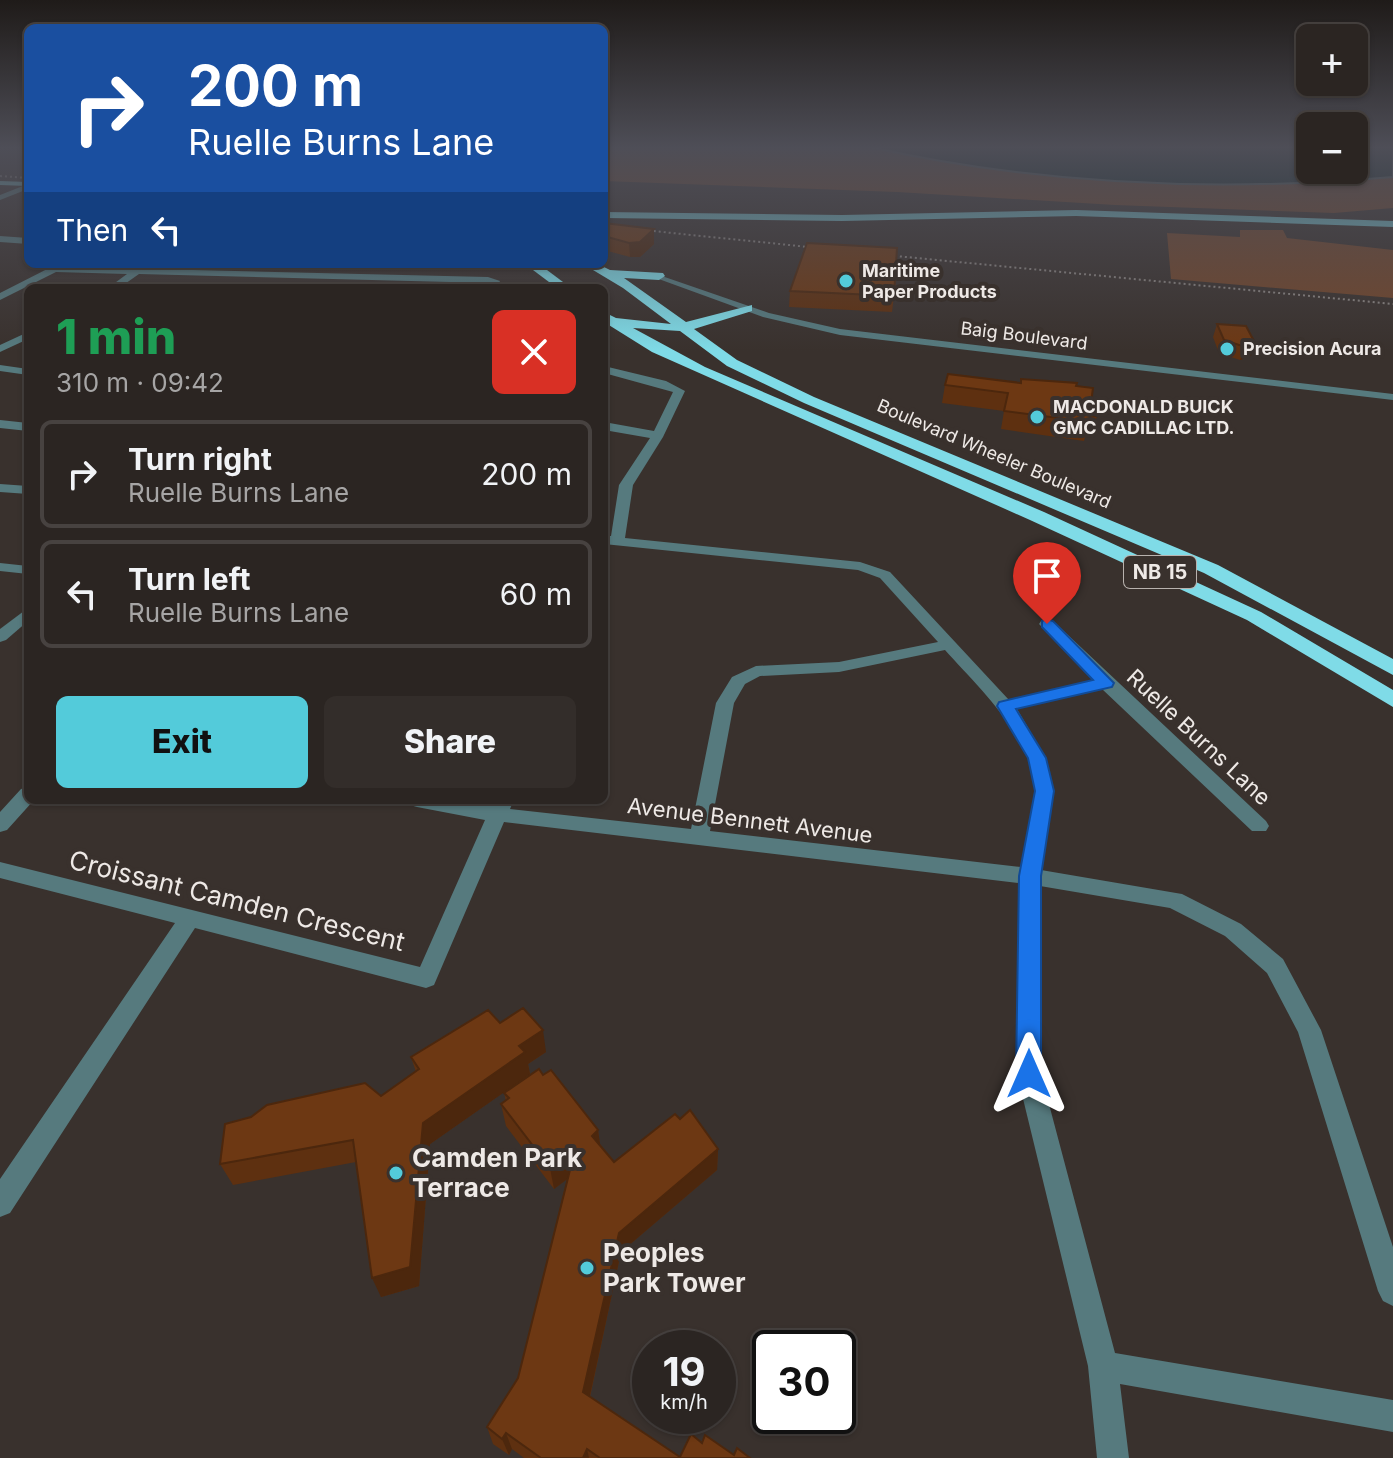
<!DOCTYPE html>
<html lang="en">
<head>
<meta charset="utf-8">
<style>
  :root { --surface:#2b2522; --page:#332d2a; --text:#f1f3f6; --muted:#a6a5a5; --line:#474240; --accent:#53cbda }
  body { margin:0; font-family:Inter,sans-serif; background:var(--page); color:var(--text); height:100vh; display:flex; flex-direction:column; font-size:30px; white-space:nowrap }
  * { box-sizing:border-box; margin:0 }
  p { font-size:26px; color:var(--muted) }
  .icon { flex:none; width:44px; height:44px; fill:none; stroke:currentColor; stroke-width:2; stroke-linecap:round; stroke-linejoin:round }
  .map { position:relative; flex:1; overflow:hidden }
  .side { position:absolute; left:24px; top:284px; width:584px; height:520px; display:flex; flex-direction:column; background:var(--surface); border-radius:12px; box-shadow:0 2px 6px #0004,0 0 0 2px var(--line) }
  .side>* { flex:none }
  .top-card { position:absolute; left:24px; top:24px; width:584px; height:244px; border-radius:12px; box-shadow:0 2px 6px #0004,0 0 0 2px var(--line); background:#1a4fa0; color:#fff; overflow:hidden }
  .buttons { position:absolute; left:1296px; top:24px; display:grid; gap:16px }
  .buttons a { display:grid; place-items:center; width:72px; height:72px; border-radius:12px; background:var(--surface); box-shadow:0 2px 6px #0004,0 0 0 2px var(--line); font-size:40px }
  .speed { position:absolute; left:632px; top:1330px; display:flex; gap:16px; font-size:40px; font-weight:700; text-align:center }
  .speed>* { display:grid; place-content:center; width:104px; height:104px; border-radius:50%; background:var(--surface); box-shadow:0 2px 6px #0004,0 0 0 2px var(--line); line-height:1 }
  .speed small { font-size:20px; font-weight:400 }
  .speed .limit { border:4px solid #111; border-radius:12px; background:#fff; color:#111 }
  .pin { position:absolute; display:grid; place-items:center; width:68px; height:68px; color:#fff; margin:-82px -34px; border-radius:50% 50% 50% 0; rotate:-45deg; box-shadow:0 0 8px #0007 }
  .pin .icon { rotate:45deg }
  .me { position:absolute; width:88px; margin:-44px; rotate:0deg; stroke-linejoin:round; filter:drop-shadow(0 0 6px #0008) }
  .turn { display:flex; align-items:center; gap:28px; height:168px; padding:0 32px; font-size:36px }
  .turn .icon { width:104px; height:104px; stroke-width:2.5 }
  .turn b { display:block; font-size:56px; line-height:68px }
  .then { display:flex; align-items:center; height:76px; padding:0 32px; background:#0003; gap:16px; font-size:30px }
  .round { display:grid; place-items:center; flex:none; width:84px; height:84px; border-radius:12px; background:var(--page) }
  .headline { display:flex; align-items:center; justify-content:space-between; height:136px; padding:0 32px }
  h1 { font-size:48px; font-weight:800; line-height:60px; color:#1e9e55 }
  .primary-button { display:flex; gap:16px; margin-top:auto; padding:16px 32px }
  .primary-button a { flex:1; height:92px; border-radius:12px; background:var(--accent); color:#111; font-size:32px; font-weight:800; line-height:92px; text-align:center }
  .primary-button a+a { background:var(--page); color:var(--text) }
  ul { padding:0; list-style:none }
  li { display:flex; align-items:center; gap:24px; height:108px; margin:0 16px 12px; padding:0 16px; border:4px solid var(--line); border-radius:12px }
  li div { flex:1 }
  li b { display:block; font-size:30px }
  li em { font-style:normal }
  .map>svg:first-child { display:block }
  .green { fill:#71452a }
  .water { fill:#042226; stroke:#4a5e60; stroke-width:2 }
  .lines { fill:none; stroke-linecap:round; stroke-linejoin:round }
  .minor { fill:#567a7e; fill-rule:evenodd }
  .major { fill:#74bfc9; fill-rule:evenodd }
  .highway { fill:#7fdbe7; fill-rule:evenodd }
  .rail { stroke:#8a8480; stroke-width:2; stroke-dasharray:2 3; stroke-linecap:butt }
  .wall { fill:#5e3010 }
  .shaded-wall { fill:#4c270d }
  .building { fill:#6d3813; stroke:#4c270d; stroke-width:2 }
  .route { fill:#1a73e8; stroke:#114b97; stroke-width:2 }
  .poi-dot { fill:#53cbda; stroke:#39312d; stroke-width:3 }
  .labels { text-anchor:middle; stroke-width:8; stroke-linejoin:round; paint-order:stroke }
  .far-poi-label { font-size:18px; font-weight:bold; fill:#eee9e6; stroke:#39312d; text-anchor:start }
  .far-street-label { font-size:18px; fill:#eee9e6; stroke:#39312d }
  .shield { fill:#39312d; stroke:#b8b2ae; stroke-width:2 }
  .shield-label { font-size:20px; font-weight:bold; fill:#eee9e6 }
  .street-label { font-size:22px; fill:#eee9e6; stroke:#39312d }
  .near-street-label { font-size:26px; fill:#eee9e6; stroke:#39312d }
  .near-poi-label { font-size:26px; font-weight:bold; fill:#eee9e6; stroke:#39312d; text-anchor:start }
</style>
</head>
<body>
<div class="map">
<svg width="1393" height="1458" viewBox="0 0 1393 1458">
  <rect width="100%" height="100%" fill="#39312d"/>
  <g class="green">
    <path d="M604,147h266l110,20 106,12 75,3 89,2 143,-7v31l-59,5 -219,-8 -218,-13 -293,-11z"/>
    <path d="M1240,230h43l4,8 106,12v48l-222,-19 -4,-46 73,4z"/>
  </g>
  <path class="water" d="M870,147h440v23h44v-23h39v30c-174,15 -353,8 -523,-30z"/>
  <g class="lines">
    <g class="minor">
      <path d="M28,184v5l-28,11v-5z"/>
      <path d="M0,236l28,2v6l-28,-2z"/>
      <path d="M57,264h11l-2,3 422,10 12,4 -4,7h-10l3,-5 -350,-9 -20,14h-11l19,-14 -71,-2 -56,28v-7z"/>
      <path d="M656,274l113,39 71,16 553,65v6l-553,-65 -77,-18 -107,-39z"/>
      <path d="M28,332v7l-28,13v-7z"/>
      <path d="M0,365l28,4v6l-28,-4z"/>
      <path d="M604,366l62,15 19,10 -22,46 -30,48 -8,53 235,24 30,10 119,128 85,-20 -55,-56 2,-3h12l213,200 3,5 -3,5h-14l-150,-142 -85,20 29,49 8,33 -13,79 141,24 59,30 42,35 38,71 72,217v59l-10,-5 -5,-10 -80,-259 -31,-59 -42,-37 -55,-28 -130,-22 1,188 74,279 278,47v32l-273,-48 9,74h-32l-9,-92 -71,-292 2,-191 -515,-61 -67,156 -3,7 -8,3 -231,-60 -185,285 -10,4v-38l175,-256 -175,-45v-16l420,105 65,-147 -68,-13 -7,-2 -3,-5h46l38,6 3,-6h20l-4,9 181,20 25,-126 16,-26 24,-11 83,-4 99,-20 -58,-64 -22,-8 -254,-26v-8h7l8,-51 31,-47 -46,-8v-8l50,9 19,-39 -69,-19zM945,650c32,36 93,92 89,144 -2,24 -9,49 -13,73l-311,-36 24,-128 11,-19 15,-8 79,-4z"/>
      <path d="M0,420l28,3v8l-28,-3z"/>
      <path d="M0,484l28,2v8l-28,-2z"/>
      <path d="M0,563l28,3v8l-28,-3z"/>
      <path d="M28,608v13l-22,19 -6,2v-13z"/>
      <path d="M28,787v13h6l-27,30 -7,2v-20l21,-23z"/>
    </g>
    <g class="major">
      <path d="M0,181l28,1v4l-28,-1z"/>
      <path d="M1076,210l317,11v6l-317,-11 -234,5 -238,-3v-6l238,3z"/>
    </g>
    <g class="highway">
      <path d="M525,264h14l32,24h-14z"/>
      <path d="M583,264h15l12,6 53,3 2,3 -6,4 -35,-2 62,44 66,-17v6l-58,18 43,31 77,37 404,168 175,94v16l-189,-102 -400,-170 -77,-37 -47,-35 -47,-3 72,39 339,145 217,100 132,78v17l-146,-87 -217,-100 -378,-168 -48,-30v-10l12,6 55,6 -48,-36z"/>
    </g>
    <g class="rail">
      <path d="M0,176l28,2"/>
      <path d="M604,226l224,23"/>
      <path d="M875,254l518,50"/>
    </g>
  </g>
  <g class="wall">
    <path d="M604,223l50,6v15l-14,13h-10l-26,-7z"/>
    <path d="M790,291l104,5 -2,16 -103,-5z"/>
    <path d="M1217,324l29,2 5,30 -11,4 -21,-7 -6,-16z"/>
    <path d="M1021,383l55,3 15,17 6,13 -5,18 -6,-1 -2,8 -83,-12 3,-18 -62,-8 3,-18z"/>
    <path d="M500,1023l46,29 -18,12 2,10 -100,70 -11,142 -38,11 -25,-135 -123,23 -13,-21 31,-47 130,-21 35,-24 -5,-15z"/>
    <path d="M543,1075l55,55 2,15 14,17 66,-43 38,30 -1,21 -96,82 -31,145 90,60 22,-14 32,12 16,3h-226l-12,-9 -3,6 -16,-11 -6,-17 31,-49 49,-199 -13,10 -48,-63 -5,-22 5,-3 -2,-8z"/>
  </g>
  <g class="shaded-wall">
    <path d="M654,229v15l-14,13h-10l-1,-14z"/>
    <path d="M1255,343l-4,13 -11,4 5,-13z"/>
    <path d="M543,1030l3,22 -18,12 2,10 -100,70 -11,142 -38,11 -9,-19 51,-155 96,-77z"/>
    <path d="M598,1130l3,21 -9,-15z"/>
    <path d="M718,1149l-1,21 -96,82 -34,157 -4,-17 36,-159z"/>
    <path d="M575,1150l3,21 -24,18 -4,-21z"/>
    <path d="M506,1433l6,16 -3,6 -7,-16z"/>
    <path d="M587,1449l2,9h-6z"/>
  </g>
  <g class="building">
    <path d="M604,223l50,6 -14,13 -11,1 -25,-7z"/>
    <path d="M807,243l90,5 -3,48 -104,-5z"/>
    <path d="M1217,324l29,2 9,17 -10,4 -21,-7z"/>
    <path d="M948,374l73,9v-4l56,4 -1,3 17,2 -2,15 8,1 -2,12 -7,-1 -1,7 -85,-11 4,-18 -63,-8z"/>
    <path d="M523,1008l20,22 -24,16 6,6 -102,71 -13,144 -38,11 -19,-138 -133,24 5,-40 26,-7 16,-12 98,-22 16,13 38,-27 -8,-12 77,-47 12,13z"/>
    <path d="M539,1069l4,6 8,-5 47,60 -6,6 22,26 61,-48 5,5 10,-9 28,39 -99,84 -36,159 97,65 11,-23 11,9 3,-8 29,20 3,-7 13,10h-150l-13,-9 -4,9h-42l-35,-25 -4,6 -15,-12 31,-49 57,-228 -25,18 -49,-64 8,-6 -5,-5z"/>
  </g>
  <linearGradient id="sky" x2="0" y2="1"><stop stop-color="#1f1b19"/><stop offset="0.42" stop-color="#4e4e57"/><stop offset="1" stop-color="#4e4e57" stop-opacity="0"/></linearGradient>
  <rect width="1393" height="351" fill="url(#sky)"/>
  <path class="route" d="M1047,619l6,2 61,62 -2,4 -96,22 30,49 8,33 -13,85v198l-4,8 -8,4 -9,-4 -4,-8 3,-198 16,-85 -7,-33 -31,-52 2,-4 94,-22 -51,-53v-6z"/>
  <g class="poi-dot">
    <circle cx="846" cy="281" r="8"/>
    <circle cx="1227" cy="349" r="8"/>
    <circle cx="1037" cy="417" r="8"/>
    <circle cx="396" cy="1173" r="8"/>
    <circle cx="587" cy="1268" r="8"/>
  </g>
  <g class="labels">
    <g class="far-poi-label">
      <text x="862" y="277">Maritime<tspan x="862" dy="21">Paper Products</tspan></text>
      <text x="1243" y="355">Precision Acura</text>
      <text x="1053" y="413">MACDONALD BUICK<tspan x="1053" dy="21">GMC CADILLAC LTD.</tspan></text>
    </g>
    <g class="far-street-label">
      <text transform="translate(1024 336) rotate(7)" y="6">Baig Boulevard</text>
      <text transform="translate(994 454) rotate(23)" y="6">Boulevard Wheeler Boulevard</text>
    </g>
    <rect class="shield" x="1124" y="556" width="72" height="32" rx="6"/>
    <g class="shield-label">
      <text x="1160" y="579">NB 15</text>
    </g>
    <g class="street-label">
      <text transform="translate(1199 737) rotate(43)" y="8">Ruelle Burns Lane</text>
      <text transform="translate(750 820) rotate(7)" y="8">Avenue Bennett Avenue</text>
    </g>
    <g class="near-street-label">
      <text transform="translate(237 901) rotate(14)" y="9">Croissant Camden Crescent</text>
    </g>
    <g class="near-poi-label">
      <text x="412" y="1167">Camden Park<tspan x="412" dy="30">Terrace</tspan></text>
      <text x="603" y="1262">Peoples<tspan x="603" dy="30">Park Tower</tspan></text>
    </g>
  </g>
</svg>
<div class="buttons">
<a>+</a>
<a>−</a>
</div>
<div class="speed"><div>19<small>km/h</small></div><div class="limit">30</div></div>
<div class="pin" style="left:1047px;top:624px;background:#d93025"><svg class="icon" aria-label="arrive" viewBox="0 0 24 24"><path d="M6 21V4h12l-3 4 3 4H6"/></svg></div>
<svg class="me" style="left:1029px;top:1074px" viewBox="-20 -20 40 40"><path d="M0-17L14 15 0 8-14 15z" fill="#1a73e8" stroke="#fff" stroke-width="4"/></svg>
<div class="top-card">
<div class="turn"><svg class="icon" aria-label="right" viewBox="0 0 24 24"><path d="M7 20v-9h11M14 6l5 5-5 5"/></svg><div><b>200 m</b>Ruelle Burns Lane</div></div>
<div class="then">Then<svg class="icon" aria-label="left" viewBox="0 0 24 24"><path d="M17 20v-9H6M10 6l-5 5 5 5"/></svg></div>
</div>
<section class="side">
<div class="headline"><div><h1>1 min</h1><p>310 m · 09:42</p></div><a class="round" style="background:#d93025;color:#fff"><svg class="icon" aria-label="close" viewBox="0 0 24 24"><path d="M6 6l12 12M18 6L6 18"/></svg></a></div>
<ul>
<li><svg class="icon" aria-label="right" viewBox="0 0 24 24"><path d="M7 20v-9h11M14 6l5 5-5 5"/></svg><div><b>Turn right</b><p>Ruelle Burns Lane</p></div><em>200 m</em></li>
<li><svg class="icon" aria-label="left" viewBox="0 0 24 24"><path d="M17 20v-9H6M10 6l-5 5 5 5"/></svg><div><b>Turn left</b><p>Ruelle Burns Lane</p></div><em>60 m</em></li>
</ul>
<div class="primary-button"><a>Exit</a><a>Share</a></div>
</section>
</div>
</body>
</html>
